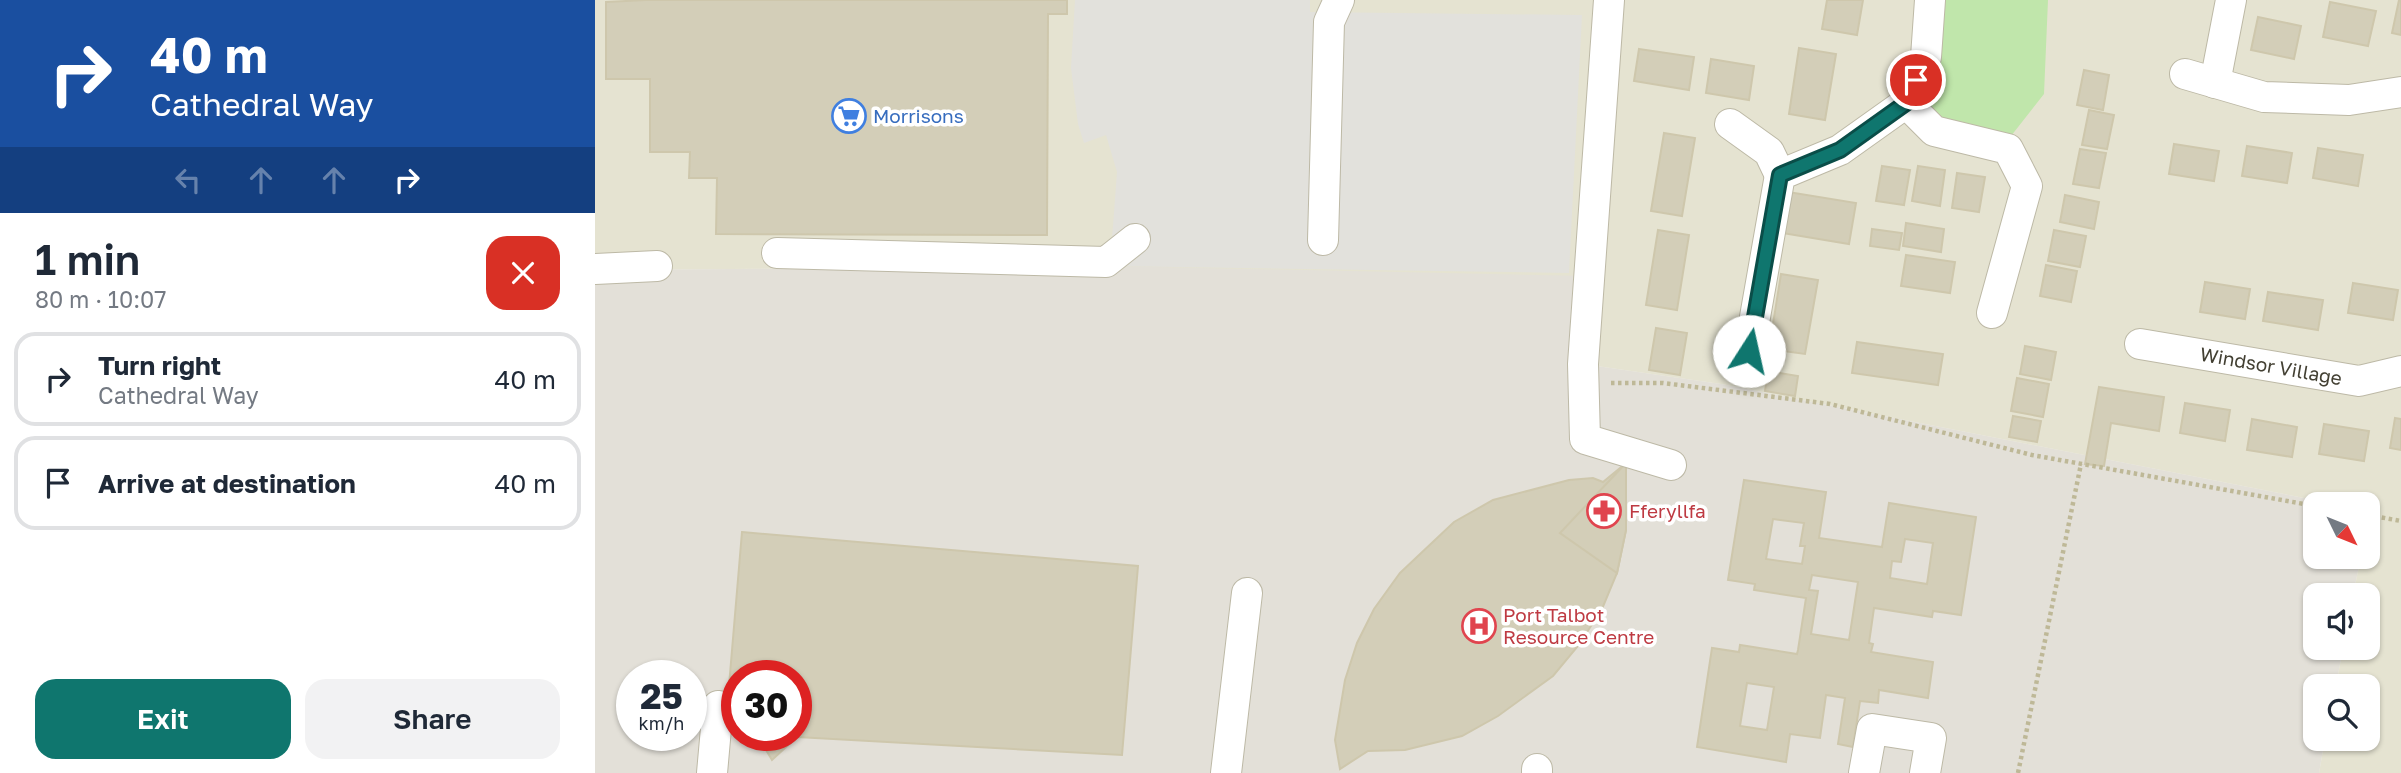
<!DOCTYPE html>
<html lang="en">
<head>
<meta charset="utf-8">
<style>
  :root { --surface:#fff; --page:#f2f2f3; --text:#1f2937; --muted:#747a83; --line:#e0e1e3; --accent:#0f766e }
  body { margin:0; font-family:"Golos Text",sans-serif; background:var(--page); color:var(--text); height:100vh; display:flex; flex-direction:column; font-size:26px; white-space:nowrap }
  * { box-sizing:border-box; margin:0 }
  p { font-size:23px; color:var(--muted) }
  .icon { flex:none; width:38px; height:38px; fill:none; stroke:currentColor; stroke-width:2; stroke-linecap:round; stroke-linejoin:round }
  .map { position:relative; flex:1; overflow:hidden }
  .panel { display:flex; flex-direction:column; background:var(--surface); width:595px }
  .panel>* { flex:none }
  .guide { background:#1a4fa0; color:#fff; overflow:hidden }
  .needle { width:46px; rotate:133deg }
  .controls { position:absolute; left:1708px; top:492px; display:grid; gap:14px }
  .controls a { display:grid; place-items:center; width:77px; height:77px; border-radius:14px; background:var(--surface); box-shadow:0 2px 5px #0004; font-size:35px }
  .speed { position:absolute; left:21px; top:660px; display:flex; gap:14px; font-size:35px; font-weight:700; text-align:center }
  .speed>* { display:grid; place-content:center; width:91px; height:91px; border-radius:50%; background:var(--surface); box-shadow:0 2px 5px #0004; line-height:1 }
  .speed small { font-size:18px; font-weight:400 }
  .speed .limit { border:10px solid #d22; background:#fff; color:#111 }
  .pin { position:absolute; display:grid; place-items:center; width:60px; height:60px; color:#fff; margin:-30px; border:4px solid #fff; border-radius:50%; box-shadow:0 2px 7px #0007 }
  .me { position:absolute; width:77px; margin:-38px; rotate:10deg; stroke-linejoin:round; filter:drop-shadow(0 0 5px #0008) }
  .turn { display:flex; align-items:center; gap:24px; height:147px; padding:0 35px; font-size:32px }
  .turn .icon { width:91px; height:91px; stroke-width:2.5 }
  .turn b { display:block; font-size:49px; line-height:60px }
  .lanes { display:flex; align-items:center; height:66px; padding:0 35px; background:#0003; justify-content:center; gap:35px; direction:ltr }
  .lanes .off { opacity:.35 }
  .round { display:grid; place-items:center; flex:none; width:74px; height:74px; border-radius:21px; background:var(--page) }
  .overview { display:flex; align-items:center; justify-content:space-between; height:119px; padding:0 35px }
  h1 { font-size:42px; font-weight:600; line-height:52px }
  .cta { display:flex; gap:14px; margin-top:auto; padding:14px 35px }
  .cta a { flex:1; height:80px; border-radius:21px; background:var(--accent); color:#fff; font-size:28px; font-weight:600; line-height:80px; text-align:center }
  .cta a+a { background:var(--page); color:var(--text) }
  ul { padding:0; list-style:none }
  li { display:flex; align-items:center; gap:21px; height:94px; margin:0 14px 10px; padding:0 21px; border:4px solid var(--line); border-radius:21px }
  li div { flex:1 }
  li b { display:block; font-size:26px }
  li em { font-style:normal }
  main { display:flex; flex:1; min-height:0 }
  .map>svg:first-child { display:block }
  .residential { fill:#e5e3d1 }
  .industrial { fill:#e3e0d8; fill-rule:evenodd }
  .green { fill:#c0e6ab }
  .parking { fill:#e2e1dc }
  .building { fill:#d3ceb8; stroke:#cec7ac; stroke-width:2; fill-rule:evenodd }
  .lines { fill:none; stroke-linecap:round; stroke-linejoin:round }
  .minor-casing { stroke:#bdb9a6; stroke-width:32 }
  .path { stroke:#beb897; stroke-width:4.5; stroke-dasharray:3.5 3.5; stroke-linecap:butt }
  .minor { stroke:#fff; stroke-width:30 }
  .route-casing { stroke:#0a4d48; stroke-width:18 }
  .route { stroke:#0f766e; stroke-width:12 }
  .labels { text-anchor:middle; stroke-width:7; stroke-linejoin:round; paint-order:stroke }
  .shop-label { font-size:19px; fill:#366cbe; stroke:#fff; text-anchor:start }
  .street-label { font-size:19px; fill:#434033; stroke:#fff }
  .health-label { font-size:19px; fill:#be3a42; stroke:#fff; text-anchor:start }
</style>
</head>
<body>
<main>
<section class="panel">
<div class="guide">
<div class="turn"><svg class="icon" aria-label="right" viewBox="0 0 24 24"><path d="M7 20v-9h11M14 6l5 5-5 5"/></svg><div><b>40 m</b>Cathedral Way</div></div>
<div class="lanes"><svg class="icon off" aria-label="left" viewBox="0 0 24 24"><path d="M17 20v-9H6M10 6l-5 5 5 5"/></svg><svg class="icon off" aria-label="ahead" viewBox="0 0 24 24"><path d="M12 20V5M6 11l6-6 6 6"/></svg><svg class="icon off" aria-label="ahead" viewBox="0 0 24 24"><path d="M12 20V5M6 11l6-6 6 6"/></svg><svg class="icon" aria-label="right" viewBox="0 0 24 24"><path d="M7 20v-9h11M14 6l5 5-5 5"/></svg></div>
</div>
<div class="overview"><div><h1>1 min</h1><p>80 m · 10:07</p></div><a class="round" style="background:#d93025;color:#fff"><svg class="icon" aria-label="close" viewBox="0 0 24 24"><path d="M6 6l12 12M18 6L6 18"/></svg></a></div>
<ul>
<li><svg class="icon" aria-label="right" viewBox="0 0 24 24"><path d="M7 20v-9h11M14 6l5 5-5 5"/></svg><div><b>Turn right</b><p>Cathedral Way</p></div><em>40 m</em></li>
<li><svg class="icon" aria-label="arrive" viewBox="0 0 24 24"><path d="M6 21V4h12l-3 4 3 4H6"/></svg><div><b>Arrive at destination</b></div><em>40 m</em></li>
</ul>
<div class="cta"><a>Exit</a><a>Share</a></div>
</section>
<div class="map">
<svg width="1806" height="773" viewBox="0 0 1806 773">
  <rect width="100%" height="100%" fill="#f1f0e3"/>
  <path class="residential" d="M0,0h1806v773h-82l6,-34 43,-1v-52h-32l7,-38h25v-53h-15l8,-38 7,-1v-52h-33l-614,-120 -138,-20 -473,-98 -515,4z"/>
  <path class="industrial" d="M515,266l479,10 -6,88 138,20 614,120h-20v52l46,1 -8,38h-38v53h28l-7,38h-21v52l10,1 -6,34h-1724v-503zM37,676h59v59h-59zM142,676h59v59h-59z"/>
  <path class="green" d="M1349,0h104l-4,94 -33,42 -66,-16 -24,-23 20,-43z"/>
  <path class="parking" d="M480,0h235v12l272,3 -13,258 -459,-7 7,-94 -11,-37 -22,8 -6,-19 -7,-56z"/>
  <g class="building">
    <path d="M51,0h421v14h-19l-1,221 -331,-1 1,-56h-28l1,-26h-40v-73h-44v-77z"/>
    <path d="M1232,0h36l-6,35 -35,-6z"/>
    <path d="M1804,0h2v35l-9,-2z"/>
    <path d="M1735,2l46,9 -8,35 -45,-9z"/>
    <path d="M1663,17l43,9 -7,33 -43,-9z"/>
    <path d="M1204,48l37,6 -11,66 -36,-6z"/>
    <path d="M1044,49l55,8 -5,33 -55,-9z"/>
    <path d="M1116,59l43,7 -5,34 -43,-7z"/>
    <path d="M1489,70l25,5 -6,35 -26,-5z"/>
    <path d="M1494,110l25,5 -7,34 -25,-4z"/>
    <path d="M1069,133l31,5 -13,78 -31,-5z"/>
    <path d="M1579,144l45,7 -5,30 -45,-7z"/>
    <path d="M1652,146l45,7 -5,30 -45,-7z"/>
    <path d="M1723,148l45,7 -5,31 -45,-8z"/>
    <path d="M1485,149l26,4 -7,35 -26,-4z"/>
    <path d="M1287,166l28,4 -6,35 -28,-4z"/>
    <path d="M1323,166l27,4 -5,36 -28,-5z"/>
    <path d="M1362,173l28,4 -6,35 -27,-4z"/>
    <path d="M1187,191l74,12 -7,41 -73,-12z"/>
    <path d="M1470,195l34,7 -5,27 -34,-7z"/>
    <path d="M1311,223l38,6 -3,23 -38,-6z"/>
    <path d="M1277,229l30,4 -3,17 -29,-4z"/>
    <path d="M1063,230l31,5 -12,75 -31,-5z"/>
    <path d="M1459,230l32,6 -6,31 -32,-6z"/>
    <path d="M1311,255l49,7 -5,31 -49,-7z"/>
    <path d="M1451,265l31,6 -6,31 -31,-6z"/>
    <path d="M1186,274l37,6 -13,74 -36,-5z"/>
    <path d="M1610,282l45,7 -5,30 -45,-7z"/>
    <path d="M1758,283l45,7 -5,30 -45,-7z"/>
    <path d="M1673,292l55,8 -5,30 -55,-9z"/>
    <path d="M1061,328l31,5 -7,42 -31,-5z"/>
    <path d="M1262,342l86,12 -5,31 -86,-12z"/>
    <path d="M1430,346l31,6 -5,28 -31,-6z"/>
    <path d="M1173,371l30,5 -3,20 -30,-5z"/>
    <path d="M1422,378l32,6 -6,33 -32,-6z"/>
    <path d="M1504,387l65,10 -5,34 -48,-8 -7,43 -19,-2z"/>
    <path d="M1590,403l45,7 -5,31 -45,-8z"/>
    <path d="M1418,416l28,5 -4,21 -28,-5z"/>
    <path d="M1800,418l6,1v31l-11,-2z"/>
    <path d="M1657,419l45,8 -5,30 -45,-7z"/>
    <path d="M1729,424l45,7 -5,30 -45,-7z"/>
    <path d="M1031,463v67l-9,43 -15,36 -24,37 -25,30 -55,40 -36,20 -57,14 -37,1 -28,18 -5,-29 10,-60 12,-37 17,-34 26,-36 54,-51 39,-22 76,-20 24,-2 10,4z"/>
    <path d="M1031,463v67l-9,43 -57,-40z"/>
    <path d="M1149,480l82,12 -7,46 63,9 7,-44 87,14 -15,98 -28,-4 -1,6 -58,-9 -5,35 4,1 -2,8 62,10 -5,36 -49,-8 -1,13 -18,-2 -7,46 -15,-3 7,-46 -19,-3 -6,43 -30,-4 -4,28 -89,-15 15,-99 27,4 1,-7 57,9 1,-4 8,-52 -52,-8 1,-6 -27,-4zM1178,519l31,4 -4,23h5l-3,18 -36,-5zM1310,539l28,4 -6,41 -37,-6 2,-17 9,1zM1217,575l46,7 -9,58 -38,-6 7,-43 -9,-1zM1152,683l27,4 -7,43 -27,-4z"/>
    <path d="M147,532l396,34 -16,189 -325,-18 -25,23 -15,-25h39v-59h-59v58l-12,-1z"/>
  </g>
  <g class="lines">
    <g class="minor-casing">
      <g id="minor">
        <path d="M1014,0l-26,364 2,75 86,26"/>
        <path d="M1590,74l79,23 85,3 52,-8"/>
        <path d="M1620,83l16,-83"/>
        <path d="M1311,103l28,28 74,18 19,37 -35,127"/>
        <path d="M1135,124l39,28 11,23"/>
        <path d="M728,240l6,-218 10,-22"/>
        <path d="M182,253l329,9 29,-23"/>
        <path d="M0,269l62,-3"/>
        <path d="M1545,344l219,37 42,-10"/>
        <path d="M1154,351l31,-176 60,-25 66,-47 20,-46 4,-57"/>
        <path d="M942,769v4"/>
        <path d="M117,773l6,-67"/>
        <path d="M631,773l21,-180"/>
        <path d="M1269,773l8,-44 59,9 -6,35"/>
      </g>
    </g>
    <g class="path">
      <path d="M1016,383h52l167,21 202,51 283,51"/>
      <path d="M1773,515l33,6"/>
      <path d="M1423,773l63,-309"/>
    </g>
    <use href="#minor" class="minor"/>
  </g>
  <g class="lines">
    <g class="route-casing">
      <path id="route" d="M1154,351l31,-176 60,-25 66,-47 10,-23"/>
    </g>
    <use href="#route" class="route"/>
  </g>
  <defs>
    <g id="supermarket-ring" transform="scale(1.75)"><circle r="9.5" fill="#fff" stroke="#3f7fe0" stroke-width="1.5"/><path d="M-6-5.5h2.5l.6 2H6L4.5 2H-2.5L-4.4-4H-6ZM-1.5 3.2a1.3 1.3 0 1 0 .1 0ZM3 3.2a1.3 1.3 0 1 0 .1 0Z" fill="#3f7fe0"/></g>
    <g id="pharmacy-ring" transform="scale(1.75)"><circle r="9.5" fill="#fff" stroke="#e0444e" stroke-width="1.5"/><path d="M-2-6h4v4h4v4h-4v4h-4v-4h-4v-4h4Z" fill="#e0444e"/></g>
    <g id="hospital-ring" transform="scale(1.75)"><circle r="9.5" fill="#fff" stroke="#e0444e" stroke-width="1.5"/><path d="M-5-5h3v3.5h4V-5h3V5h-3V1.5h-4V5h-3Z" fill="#e0444e"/></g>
  </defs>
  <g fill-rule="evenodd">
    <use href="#supermarket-ring" x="254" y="116"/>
    <use href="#pharmacy-ring" x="1009" y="511"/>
    <use href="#hospital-ring" x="884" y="626"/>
  </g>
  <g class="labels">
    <g class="shop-label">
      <text x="278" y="123">Morrisons</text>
    </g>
    <g class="street-label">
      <text transform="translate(1676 366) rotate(10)" y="7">Windsor Village</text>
    </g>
    <g class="health-label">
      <text x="1034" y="518">Fferyllfa</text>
      <text x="908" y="622">Port Talbot<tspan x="908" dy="22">Resource Centre</tspan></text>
    </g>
  </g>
</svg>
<div class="controls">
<a><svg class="needle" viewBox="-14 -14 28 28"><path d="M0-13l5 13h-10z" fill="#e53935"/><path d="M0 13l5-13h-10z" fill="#747a83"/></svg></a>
<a><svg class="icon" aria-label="sound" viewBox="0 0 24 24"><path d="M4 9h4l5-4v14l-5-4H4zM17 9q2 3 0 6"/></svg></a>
<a><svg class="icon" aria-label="search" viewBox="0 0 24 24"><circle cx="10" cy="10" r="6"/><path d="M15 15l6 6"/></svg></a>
</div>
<div class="speed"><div>25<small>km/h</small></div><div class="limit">30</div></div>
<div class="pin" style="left:1321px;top:80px;background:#d93025"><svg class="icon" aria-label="arrive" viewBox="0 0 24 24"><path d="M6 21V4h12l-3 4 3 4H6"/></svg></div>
<svg class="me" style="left:1154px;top:351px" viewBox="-20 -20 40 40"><circle r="19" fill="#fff"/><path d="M0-13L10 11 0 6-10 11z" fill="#0f766e"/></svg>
</div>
</main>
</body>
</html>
